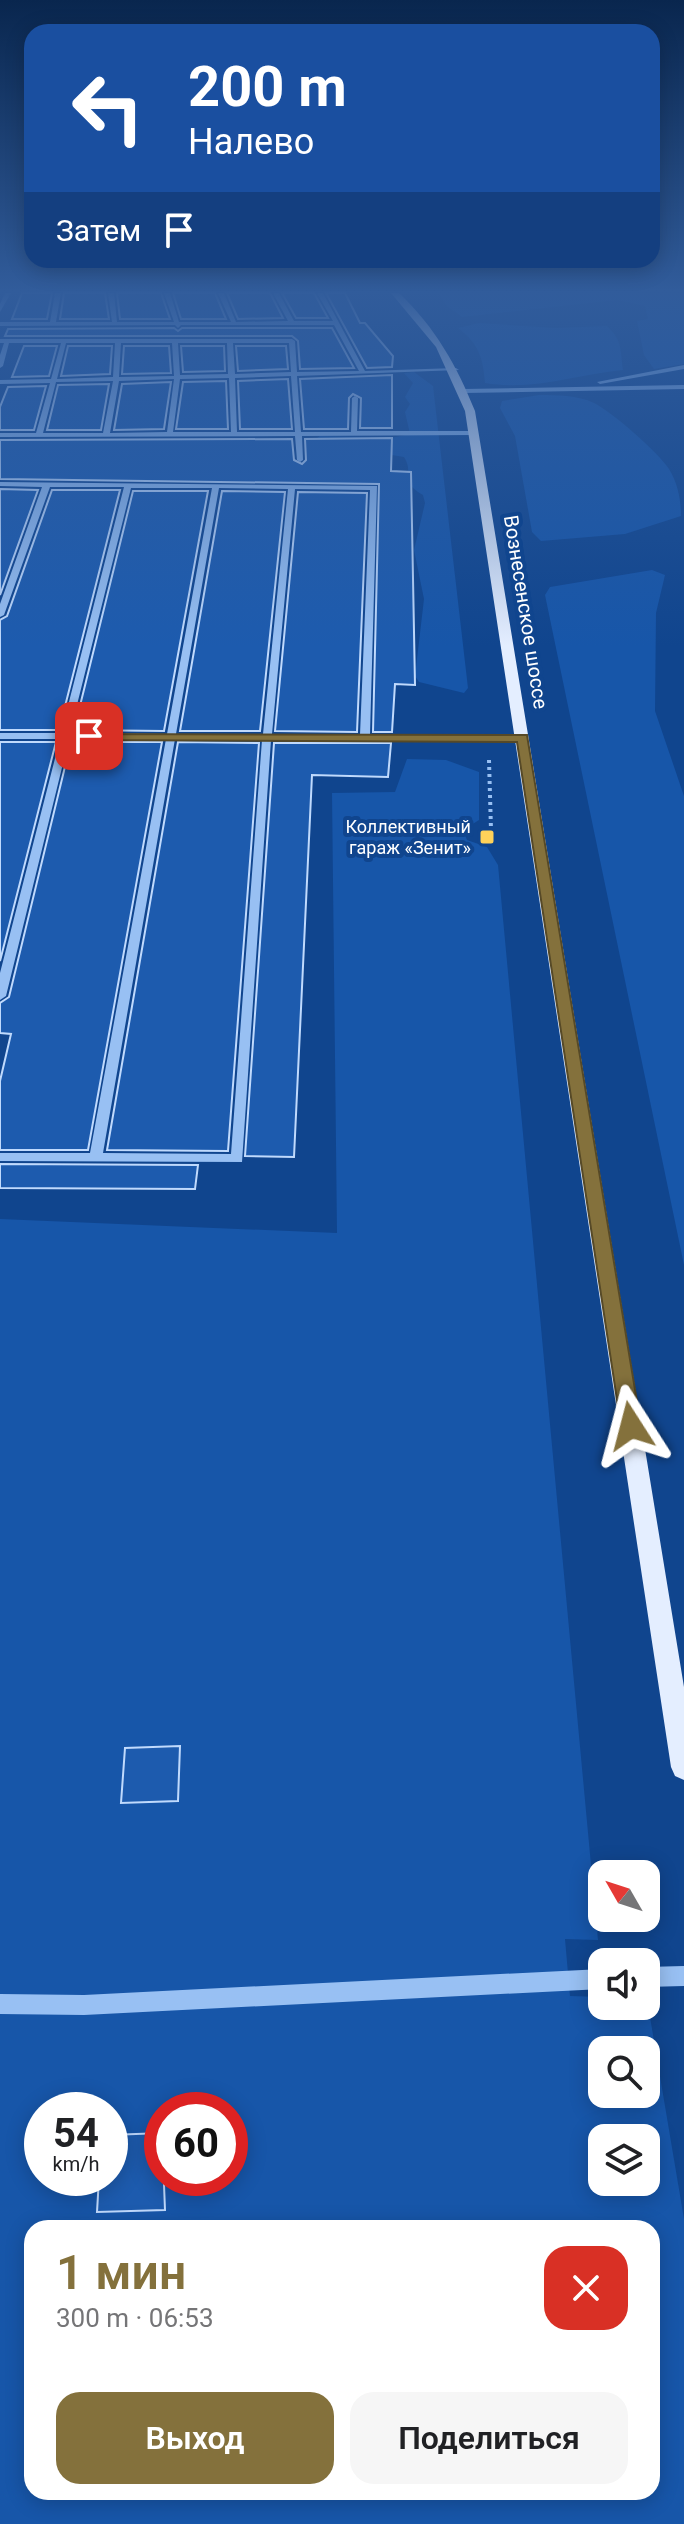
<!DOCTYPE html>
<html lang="ru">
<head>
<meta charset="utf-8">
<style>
  :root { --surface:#fff; --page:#f6f6f6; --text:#202124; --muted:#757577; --accent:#84713c }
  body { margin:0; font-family:Roboto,sans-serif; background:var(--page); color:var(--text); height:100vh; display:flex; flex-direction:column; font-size:30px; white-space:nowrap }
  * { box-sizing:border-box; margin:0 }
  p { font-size:26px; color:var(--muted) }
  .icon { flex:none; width:44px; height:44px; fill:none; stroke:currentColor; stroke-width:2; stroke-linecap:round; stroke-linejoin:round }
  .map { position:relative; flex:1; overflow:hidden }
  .panel { position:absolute; left:24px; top:2220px; width:636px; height:280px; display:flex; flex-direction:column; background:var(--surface); border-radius:24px; box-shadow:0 4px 20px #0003 }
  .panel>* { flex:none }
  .guide { position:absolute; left:24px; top:24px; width:636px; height:244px; border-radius:24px; box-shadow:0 4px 20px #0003; background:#1a4fa0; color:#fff; overflow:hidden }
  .needle { width:52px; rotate:309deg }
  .fabs { position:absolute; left:588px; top:1860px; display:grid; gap:16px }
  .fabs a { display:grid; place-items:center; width:72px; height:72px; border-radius:16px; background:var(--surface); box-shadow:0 4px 20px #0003; font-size:40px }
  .speed { position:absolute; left:24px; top:2092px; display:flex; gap:16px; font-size:40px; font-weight:700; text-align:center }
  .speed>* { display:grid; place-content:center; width:104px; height:104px; border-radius:50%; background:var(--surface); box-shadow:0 4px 20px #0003; line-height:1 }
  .speed small { font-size:20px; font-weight:400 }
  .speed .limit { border:12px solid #d22; background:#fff; color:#111 }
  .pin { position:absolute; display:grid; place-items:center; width:68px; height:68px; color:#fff; margin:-34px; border-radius:16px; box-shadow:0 4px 12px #0006 }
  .me { position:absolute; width:88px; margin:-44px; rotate:351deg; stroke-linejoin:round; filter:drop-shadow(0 0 6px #0008) }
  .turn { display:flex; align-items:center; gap:28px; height:168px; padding:0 32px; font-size:36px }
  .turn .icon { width:104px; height:104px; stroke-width:2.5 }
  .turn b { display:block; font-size:56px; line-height:68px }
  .then { display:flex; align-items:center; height:76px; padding:0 32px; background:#0003; gap:16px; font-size:30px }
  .round { display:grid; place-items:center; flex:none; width:84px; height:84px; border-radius:24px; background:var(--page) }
  .head { display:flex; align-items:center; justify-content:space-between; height:136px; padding:0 32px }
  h1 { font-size:48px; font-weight:600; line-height:60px; color:var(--accent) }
  .primary-button { display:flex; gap:16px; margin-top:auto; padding:16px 32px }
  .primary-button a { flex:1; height:92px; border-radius:24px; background:var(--accent); color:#fff; font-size:32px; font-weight:600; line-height:92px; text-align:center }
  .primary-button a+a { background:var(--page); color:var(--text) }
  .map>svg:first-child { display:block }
  .green { fill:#1756a9; fill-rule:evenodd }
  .building { fill:#1d5bae; stroke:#c0dafd; stroke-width:2 }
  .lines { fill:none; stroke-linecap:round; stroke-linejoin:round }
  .path { stroke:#98c0f3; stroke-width:4; stroke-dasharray:3 4; stroke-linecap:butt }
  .minor { fill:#98c0f3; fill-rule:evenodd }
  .major { fill:#e4eeff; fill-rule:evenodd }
  .route { fill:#84713c; stroke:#564927; stroke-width:2 }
  .poi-dot { fill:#ffd25a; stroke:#10458e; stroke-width:3 }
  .labels { text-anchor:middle; stroke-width:8; stroke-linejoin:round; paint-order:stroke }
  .far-poi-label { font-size:18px; fill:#fff; stroke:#10458e; text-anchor:end }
  .street-label { font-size:20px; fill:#fff; stroke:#10458e }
</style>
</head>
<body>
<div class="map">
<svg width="684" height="2524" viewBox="0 0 684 2524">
  <rect width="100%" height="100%" fill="#10458e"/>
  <g class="green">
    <path d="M438,293h246v71l-30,5 -10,-14 -7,-34 11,-2 -3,-13 -28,-6 -155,17 -15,-11z"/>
    <path d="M479,323l76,5 52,-2c16,15 13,24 16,44 -48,5 -90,21 -138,13 -2,-25 -6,-39 -27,-55z"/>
    <path d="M414,372l19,14 35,302 -4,5 -45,-11 -4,-6 9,-77 -10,-49 11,-47 -2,-8c-25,-14 -8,-21 -19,-38l-92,-15 8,-6 71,2 19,-4 -5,-22 5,-8 -5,-7 8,-14 -9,-10z"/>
    <path d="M539,395c17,0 39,0 55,8 18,9 64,49 75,66 9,14 12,32 12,47l-56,18 -84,7 -9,-9 -17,-96 -15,-28 2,-7z"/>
    <path d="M652,570l13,5 -9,38 -1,98 29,85v469l-139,-670 5,-8z"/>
    <path d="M407,759l39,1 33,12v48l-16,10 4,10 20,7 11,18 100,1075 -33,-1 5,57 32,1v9h32l16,11 34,202v305h-684v-1305l337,14 -5,-440 63,-1zM602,2050h44v44h-44zM42,2110h68v68h-68zM162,2110h68v68h-68zM602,2138h44v44h-44zM32,2228h620v264h-620z"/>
  </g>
  <g class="building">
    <path d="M22,293h30l-5,26h-35z"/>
    <path d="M64,293h41l4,26h-49z"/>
    <path d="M117,293h44l9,26h-50z"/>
    <path d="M173,293h42l11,26h-45z"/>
    <path d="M227,293h43l13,25 -45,1z"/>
    <path d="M282,293h32l14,25h-32z"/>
    <path d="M326,293h19l15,30h5l28,33 -1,11 -25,1z"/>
    <path d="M174,328l4,3 4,-3h150l22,40 -54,1 -2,-28 -6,-5h-287l3,-7z"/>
    <path d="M24,346h33l-8,30 -37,1z"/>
    <path d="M68,346h44l-2,28 -49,2z"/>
    <path d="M124,346h45l2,27 -49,1z"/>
    <path d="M181,346h43l1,25 -42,1z"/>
    <path d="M236,346h50l2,23 -50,2z"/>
    <path d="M392,375v53h-32l1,-30 -8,-4 -4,4 -1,31h-44l-4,-50z"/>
    <path d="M288,379l4,50h-52l-2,-48z"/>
    <path d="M226,381l2,48h-52l7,-47z"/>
    <path d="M171,382l-7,47 -50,1 8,-46z"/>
    <path d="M109,384l-8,46h-54l11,-45z"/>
    <path d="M46,386l-12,44h-34v-23l8,-20z"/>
    <path d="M392,438l-1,33 20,1 4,213 -20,-1 -3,48h-19l6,-248 -379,-5v-39l292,-1 2,21 8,4 4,-4 -1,-21z"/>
    <path d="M0,489l38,1 -38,105z"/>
    <path d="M52,490h68l-61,240h-59v-110l7,-4z"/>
    <path d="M133,491h75l-44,240 -90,-1z"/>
    <path d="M222,491l63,1 -25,239h-80z"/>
    <path d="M298,492l69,1 -10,239 -82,-1z"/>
    <path d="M0,742h56l-56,219z"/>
    <path d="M71,742h91l-74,408h-88v-69l11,-47 -11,-1v-30l9,-6z"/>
    <path d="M178,742l81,1 -31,408 -121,-1z"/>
    <path d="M274,743h117l-3,34 -76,-2 -18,382 -49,-1z"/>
    <path d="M0,1164l198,1 -3,24 -195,-1z"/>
    <path d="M180,1746l-2,55 -57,2 4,-55z"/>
    <path d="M162,2133l3,77 -68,2 2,-34h11v-43z"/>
  </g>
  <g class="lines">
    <path class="path" d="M489,760l2,70"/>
    <g class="minor">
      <path d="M5,293h6l-11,19v-8z"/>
      <path d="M55,293h6l-5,29h56l-4,-29h6l3,29h57l-10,-29h6l9,29h52l-13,-29h6l12,29 52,-1 -15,-28h6l15,28h39l-16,-28h6l42,78 91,-3 3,2 -162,6 4,56h50l1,-34 3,-2 3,2 -1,33h117l3,2 -3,2 -172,1 1,24 -3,2 -3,-2 -2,-24 -295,1v-4h36l14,-50 -50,1v-4l51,-1 10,-36h-52l-6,23 -3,2v-13l4,-12h-4v-4h292l3,2 2,31 62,-1 -25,-46h-153l-3,3 -3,-3 -175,1v-4h50zM66,343h49l-2,34 -56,2zM121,343h51l2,33 -55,1zM178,343h49l1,31 -48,1zM233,343h56l2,29 -56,2zM291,376l4,56h-58l-2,-54zM229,378l2,54h-58l7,-53zM174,379l-7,53 -57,1 9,-52zM113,381l-10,52h-60l13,-51z"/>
      <path d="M684,365v4l-84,15 -3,-2z"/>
      <path d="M684,385v4l-221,4 -3,-2 3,-2z"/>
      <path d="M0,482l377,4 -7,249h153l5,3 -5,3 -252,-1 -29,422 -242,-1v-8h90l76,-414h-97l-63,257 -6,4v-27l60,-234h-60v-6h61l63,-246h-74l-46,128 -4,2v-13l42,-117 -42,-1zM131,488h81l-45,246 -97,-1zM219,488l69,1 -25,245h-87zM295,489l75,1 -10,245 -88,-1zM175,739l87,1 -31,414 -128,-1z"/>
      <path d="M684,1966v20l-38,1v-20z"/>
      <path d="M602,1969v20l-518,26 -84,-1v-20l84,1z"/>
    </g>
    <path class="major" d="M391,293h8c36,34 58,73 76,118l209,1276v93l-9,-4 -4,-9 -206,-1356 -29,-64z"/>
  </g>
  <linearGradient id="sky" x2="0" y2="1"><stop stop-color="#09264e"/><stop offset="0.45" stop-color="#315c9b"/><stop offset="1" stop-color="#315c9b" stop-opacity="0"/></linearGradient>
  <rect width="684" height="646" fill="url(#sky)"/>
  <path class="route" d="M85,734l442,1 114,691 -3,6 -7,2 -10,-8 -104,-684 -428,-2 -6,-4z"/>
  <rect class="poi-dot" x="479" y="829" width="16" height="16" rx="4"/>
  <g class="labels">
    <g class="far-poi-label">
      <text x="471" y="833">Коллективный<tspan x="471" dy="21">гараж «Зенит»</tspan></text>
    </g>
    <g class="street-label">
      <text transform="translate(526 612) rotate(81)" y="7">Вознесенское шоссе</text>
    </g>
  </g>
</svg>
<div class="fabs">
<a><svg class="needle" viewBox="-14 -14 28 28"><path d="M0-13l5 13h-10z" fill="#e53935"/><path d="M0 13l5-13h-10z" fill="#757577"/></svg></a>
<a><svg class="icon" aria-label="sound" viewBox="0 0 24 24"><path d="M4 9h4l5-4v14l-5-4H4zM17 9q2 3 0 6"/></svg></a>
<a><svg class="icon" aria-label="search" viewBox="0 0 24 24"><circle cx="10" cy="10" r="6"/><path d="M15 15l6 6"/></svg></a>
<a><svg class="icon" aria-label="layers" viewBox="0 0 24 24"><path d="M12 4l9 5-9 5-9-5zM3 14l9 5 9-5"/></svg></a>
</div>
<div class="speed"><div>54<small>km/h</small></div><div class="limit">60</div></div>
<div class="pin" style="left:89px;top:736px;background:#d93025"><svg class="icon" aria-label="arrive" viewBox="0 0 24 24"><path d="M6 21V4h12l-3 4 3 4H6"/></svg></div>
<svg class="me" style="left:631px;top:1426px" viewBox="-20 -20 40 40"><path d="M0-17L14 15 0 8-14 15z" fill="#84713c" stroke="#fff" stroke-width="4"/></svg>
<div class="guide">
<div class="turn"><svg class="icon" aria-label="left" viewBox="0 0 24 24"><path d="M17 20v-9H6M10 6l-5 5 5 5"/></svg><div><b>200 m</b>Налево</div></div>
<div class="then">Затем<svg class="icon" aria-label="arrive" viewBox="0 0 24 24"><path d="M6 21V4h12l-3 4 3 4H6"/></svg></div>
</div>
<section class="panel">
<div class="head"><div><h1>1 мин</h1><p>300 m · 06:53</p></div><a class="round" style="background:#d93025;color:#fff"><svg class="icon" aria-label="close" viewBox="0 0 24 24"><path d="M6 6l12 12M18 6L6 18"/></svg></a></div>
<div class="primary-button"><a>Выход</a><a>Поделиться</a></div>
</section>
</div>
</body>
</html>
